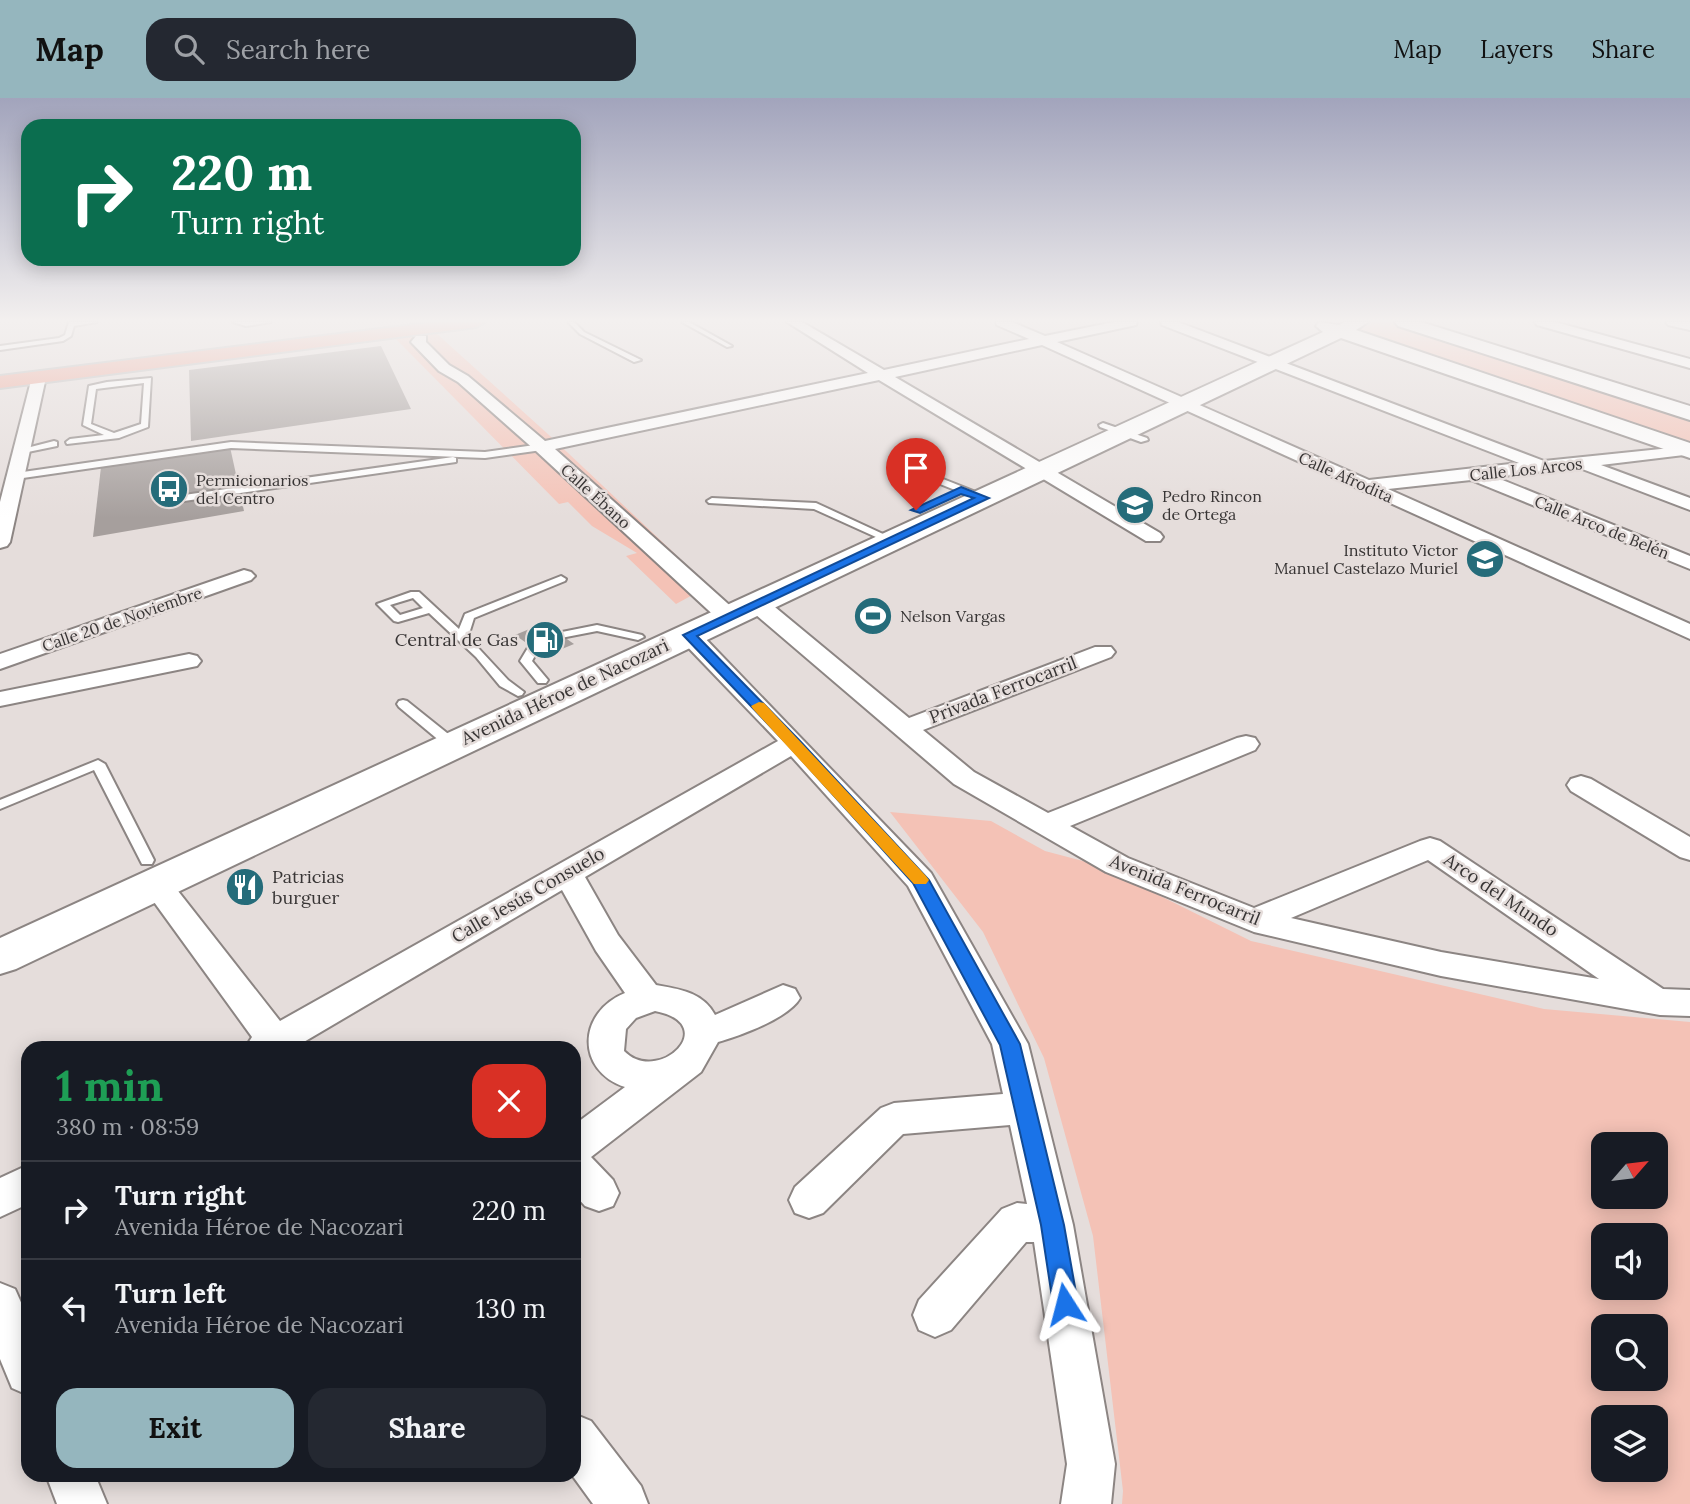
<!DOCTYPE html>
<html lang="en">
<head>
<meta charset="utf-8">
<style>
  :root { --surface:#171b24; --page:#242831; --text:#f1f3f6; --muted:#9ea1a6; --line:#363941; --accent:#95b6be }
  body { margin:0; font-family:Lora,serif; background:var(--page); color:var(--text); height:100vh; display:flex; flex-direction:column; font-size:26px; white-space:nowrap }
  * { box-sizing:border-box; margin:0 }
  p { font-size:23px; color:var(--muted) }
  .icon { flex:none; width:38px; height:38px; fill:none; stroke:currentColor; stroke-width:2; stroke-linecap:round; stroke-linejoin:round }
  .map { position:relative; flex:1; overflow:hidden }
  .panel { position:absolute; left:21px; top:943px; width:560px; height:441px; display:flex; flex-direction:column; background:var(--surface); border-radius:21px; box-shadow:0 4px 18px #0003 }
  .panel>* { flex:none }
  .banner { position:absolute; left:21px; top:21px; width:560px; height:147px; border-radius:21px; box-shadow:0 4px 18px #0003; background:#0b6e4f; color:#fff; overflow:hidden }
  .needle { width:46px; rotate:62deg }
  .controls { position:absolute; left:1591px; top:1034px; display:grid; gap:14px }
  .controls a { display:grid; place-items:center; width:77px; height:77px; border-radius:14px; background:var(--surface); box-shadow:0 4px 18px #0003; font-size:35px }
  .pin { position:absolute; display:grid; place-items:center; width:60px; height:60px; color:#fff; margin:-72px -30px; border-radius:50% 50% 50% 0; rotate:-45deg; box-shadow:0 0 7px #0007 }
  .pin .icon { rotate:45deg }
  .me { position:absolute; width:77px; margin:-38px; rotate:351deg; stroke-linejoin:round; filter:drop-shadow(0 0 5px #0008) }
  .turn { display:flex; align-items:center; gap:24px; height:147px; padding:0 35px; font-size:32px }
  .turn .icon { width:91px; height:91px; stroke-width:2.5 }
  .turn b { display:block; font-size:49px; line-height:60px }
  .round { display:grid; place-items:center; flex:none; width:74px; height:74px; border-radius:21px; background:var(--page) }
  .head { display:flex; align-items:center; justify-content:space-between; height:119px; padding:0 35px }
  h1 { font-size:42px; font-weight:800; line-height:52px; color:#1e9e55 }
  .cta { display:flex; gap:14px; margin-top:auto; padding:14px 35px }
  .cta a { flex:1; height:80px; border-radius:21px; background:var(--accent); color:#111; font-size:28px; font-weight:800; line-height:80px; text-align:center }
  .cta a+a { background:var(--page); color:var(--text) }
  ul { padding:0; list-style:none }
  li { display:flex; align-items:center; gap:21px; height:98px; padding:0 35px; border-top:2px solid var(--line) }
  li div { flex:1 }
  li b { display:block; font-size:26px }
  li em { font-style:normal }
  header { display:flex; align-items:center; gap:42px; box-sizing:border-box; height:98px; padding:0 35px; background:var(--accent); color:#111 }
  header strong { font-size:33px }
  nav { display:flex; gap:38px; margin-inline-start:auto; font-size:24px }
  .search { width:490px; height:63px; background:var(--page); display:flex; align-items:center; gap:18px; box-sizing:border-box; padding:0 24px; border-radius:21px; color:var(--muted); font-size:26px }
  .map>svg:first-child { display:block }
  .green { fill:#f4c2b6; fill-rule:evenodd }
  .building { fill:#a69f9d }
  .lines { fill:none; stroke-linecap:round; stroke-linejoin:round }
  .service-casing { stroke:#8c8583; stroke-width:4 }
  .minor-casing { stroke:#8c8583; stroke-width:4 }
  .secondary-casing { stroke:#8c8583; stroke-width:4 }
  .primary-casing { stroke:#bbbaba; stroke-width:4 }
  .service { fill:#fff; fill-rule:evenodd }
  .minor { fill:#fff; fill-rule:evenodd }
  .secondary { fill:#fff; fill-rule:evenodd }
  .primary { fill:#eea495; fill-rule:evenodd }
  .route { fill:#1a73e8; stroke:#114b97; stroke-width:2 }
  .slow { fill:#f59e0b }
  .labels { text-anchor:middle; stroke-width:5; stroke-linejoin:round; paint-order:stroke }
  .far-street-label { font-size:16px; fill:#383535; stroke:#e5dddb }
  .far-poi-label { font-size:16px; fill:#383535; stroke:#e5dddb; text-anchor:start }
  .poi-label { font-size:18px; fill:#383535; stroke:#e5dddb; text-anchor:end }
  .street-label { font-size:18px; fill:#383535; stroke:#e5dddb }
</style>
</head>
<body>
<header>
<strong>Map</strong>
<div class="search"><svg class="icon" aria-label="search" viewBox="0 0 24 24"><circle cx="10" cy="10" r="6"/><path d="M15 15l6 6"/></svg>Search here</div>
<nav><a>Map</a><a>Layers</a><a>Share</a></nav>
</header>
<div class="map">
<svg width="1690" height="1406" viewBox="0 0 1690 1406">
  <rect width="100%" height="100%" fill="#e5dddb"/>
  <g class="green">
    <path d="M1374,224h18l298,98v25l-337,-113z"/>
    <path d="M436,235l113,102 160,151 -33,18 -50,-48 11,-3 -45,-27 -24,-24 -9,2 -163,-165z"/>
    <path d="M890,714l101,9 54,30 53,14 153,76 293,68 146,13v482h-568l1,-13 -30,-255 -49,-178 -61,-126zM1603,1046h53v53h-53zM1603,1138h53v52h-53zM1603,1228h53v53h-53zM1603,1320h53v52h-53z"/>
  </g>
  <g class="building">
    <path d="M381,248l30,63 -220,32 -2,-71z"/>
    <path d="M230,349l14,64 -151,26 8,-70z"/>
    <path d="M544,525l30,21 -29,12 -30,-21z"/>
  </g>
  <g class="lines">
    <g class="service-casing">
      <g id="service">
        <path d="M69,224h28l-23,4 -3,10 -8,5 -63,9v-4l59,-8 6,-3z"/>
        <path d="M233,224h38l-25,4z"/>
        <path d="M568,224h6l10,10 57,28 -7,2 -54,-28z"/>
        <path d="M682,224h7l43,24 -5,1z"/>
        <path d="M151,280l-3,49 -29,11 -52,6 -1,-2 4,-3 34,-4 -21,-10 6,-39 18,-4zM144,285l-3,41 -27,9 -23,-9 5,-35z"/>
        <path d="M1103,325l44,15 1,2 -7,2 -41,-15 -1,-2z"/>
        <path d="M54,343l3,1v4l-34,7 -4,-3z"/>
        <path d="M231,344l254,10 57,-8 4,3 -4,3 -57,8 -254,-10 -215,31 -4,-3 4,-3z"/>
        <path d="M453,359l3,1v4l-293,42 -5,-3 5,-3z"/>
        <path d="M943,381l43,17 2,2 -8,2 -40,-16 -2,-2z"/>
        <path d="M712,400l104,5 80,37 -9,2 -73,-33 -105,-6 -2,-2z"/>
        <path d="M561,478l5,3 -1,2 -91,37 -6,19 40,43 16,12 -2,3 -4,1 -18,-10 -24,-29 -47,-44 -31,9 -4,-1 -17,-17 34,-12h8l40,37 6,-15zM413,500l10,10 -23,7 -10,-10z"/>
        <path d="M597,527l45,10 2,2 -6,3 -41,-9 -36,7 -6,-3 2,-2z"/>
        <path d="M533,547l6,3 -7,13 16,19 -2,3h-8l-18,-22 9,-15z"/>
        <path d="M403,602l4,1 50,40 2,3 -2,3h-10l-48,-40 -2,-3 2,-3z"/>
        <path d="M98,662l7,4 49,96 -2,4h-10l-48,-94 -94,39v-9z"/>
      </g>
    </g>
    <g class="minor-casing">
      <g id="minor">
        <path d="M787,224h15l82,48 145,-31 -32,-14 -1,-3h16l33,14 69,-14h23l-1,3 -79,17 312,138 150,-17 -357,-138 -1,-3h17l366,139 146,-15v8l-6,1 -83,10 89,33v12l-113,-43 -82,10 195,79v13l-219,-89 -83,9 302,135v15l-648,-294 -147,32 265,156 3,4 -3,4h-14l-267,-161 -324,69 181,162 3,5 -3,5h-16l-184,-170 -78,-69 -19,-11 -28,-29 5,-6h10v6l23,23 19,11 77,65 323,-68z"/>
        <path d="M1535,224h20l135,37v9l-153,-43z"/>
        <path d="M1666,224h24v8l-22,-5z"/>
        <path d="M39,275l7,4 -36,165 -3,4 -7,2v-46l32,-125z"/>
        <path d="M244,472l7,2 4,4 -4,4 -251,89v-15z"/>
        <path d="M756,498l8,2 145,120 186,-71h16l4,5 -4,5 -188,73 51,42 74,41 189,-75 9,-2 9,2 4,6 -4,6 -185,76 58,32 126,50 166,-67 10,-3 10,3 223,148 27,1v26l-30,-1 -219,-39 -187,-44 -148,-60 -152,-88 -206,-176 -3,-5 3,-5zM1428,762l171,119 -158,-27 -150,-34z"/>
        <path d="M689,530l8,2 234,243 97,171 45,181 42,239 -4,40h-50l6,-40 -33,-222h-8l-75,88 -16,7 -16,-7 -6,-15 6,-15 83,-91 15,-6 10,1 -17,-79 -107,9 -80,79 -14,5 -14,-5 -6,-13 6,-13 86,-79 13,-5 109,-9 -11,-50 -84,-158 -117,-130 -206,121 33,58 38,50c23,4 47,7 59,30l68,-30 12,4 5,9c-11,20 -60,38 -82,44l-17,30 -110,85 22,23 6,13 -6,13 -14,5 -14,-5 -11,-12v-69l51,-38c-50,-17 -47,-75 0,-94l-29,-42 -34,-61 -265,156 1,2h-53l7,-11 -111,-153 4,-7 11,-4 11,4 113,144 498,-280 -97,-101 -3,-5 3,-5zM655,913c68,13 3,75 -31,40l2,-22 10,-11z"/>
        <path d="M189,556l8,2 4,5 -4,5 -197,40v-14z"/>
        <path d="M1581,678l10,3 99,58v23l-10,-3 -109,-66 -4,-6 4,-6z"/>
        <path d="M28,1067v39l-28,13v-39z"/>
        <path d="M0,1185l15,6 13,29v77l-16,-7 -12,-29z"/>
        <path d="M574,1316l17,7 50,65 7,18h-55l-21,-29h2z"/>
        <path d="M46,1377h49l12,29h-50z"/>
      </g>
    </g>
    <g class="secondary-casing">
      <g id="secondary">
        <path d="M1319,224l20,3 6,-3h23l-12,8 334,113v15l-349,-120 -1325,631 -16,5v-36l1323,-606 -7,-6z"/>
        <path d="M1395,224h26l269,84v14l-292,-94z"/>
      </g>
    </g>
    <g class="primary-casing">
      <path id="primary" d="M436,224h49l-9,5 -476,61v-12z"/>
    </g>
    <use href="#service" class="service"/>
    <use href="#minor" class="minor"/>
    <use href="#secondary" class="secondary"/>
    <use href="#primary" class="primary"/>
  </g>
  <linearGradient id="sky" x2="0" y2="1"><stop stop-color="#a2a4bc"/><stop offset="0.53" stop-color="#f3f0ef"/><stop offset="1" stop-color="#f3f0ef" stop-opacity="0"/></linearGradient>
  <rect width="1690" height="420" fill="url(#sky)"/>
  <path class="route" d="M961,389l28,11 -292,138 102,104 130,140 91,164 44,181 14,79 -4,9 -9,4 -9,-4 -3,-9 -12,-79 -41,-180 -87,-162 -124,-137 -106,-111 291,-137 -13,-4 -41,19 -9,-3z"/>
  <path class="slow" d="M759,604l5,1 162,173 3,4 -3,4h-12l-161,-175 -2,-3z"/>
  <defs>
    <g id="bus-disc" transform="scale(2.0125)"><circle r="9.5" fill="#256c7a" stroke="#e5dddb"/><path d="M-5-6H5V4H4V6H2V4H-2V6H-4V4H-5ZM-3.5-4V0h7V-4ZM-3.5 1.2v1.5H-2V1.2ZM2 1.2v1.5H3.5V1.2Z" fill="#fff"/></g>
    <g id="school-disc" transform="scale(2.0125)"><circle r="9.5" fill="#256c7a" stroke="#e5dddb"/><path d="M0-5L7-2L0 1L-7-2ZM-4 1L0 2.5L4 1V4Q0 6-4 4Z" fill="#fff"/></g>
    <g id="university-disc" transform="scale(2.0125)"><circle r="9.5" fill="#256c7a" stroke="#e5dddb"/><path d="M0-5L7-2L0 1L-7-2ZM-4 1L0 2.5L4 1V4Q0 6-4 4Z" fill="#fff"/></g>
    <g id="stadium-disc" transform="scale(2.0125)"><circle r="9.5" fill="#256c7a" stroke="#e5dddb"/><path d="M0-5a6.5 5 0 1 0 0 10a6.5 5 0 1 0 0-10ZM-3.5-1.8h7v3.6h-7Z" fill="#fff"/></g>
    <g id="fuel-disc" transform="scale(2.0125)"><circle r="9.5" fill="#256c7a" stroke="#e5dddb"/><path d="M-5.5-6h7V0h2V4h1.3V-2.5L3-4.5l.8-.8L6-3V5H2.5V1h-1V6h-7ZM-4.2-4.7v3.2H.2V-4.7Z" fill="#fff"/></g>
    <g id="restaurant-disc" transform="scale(2.0125)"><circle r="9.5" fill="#256c7a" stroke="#e5dddb"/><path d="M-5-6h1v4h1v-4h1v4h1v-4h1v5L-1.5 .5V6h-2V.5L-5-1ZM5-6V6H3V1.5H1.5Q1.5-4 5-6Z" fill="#fff"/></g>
  </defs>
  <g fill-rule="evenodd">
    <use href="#bus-disc" x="169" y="391"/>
    <use href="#school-disc" x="1135" y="407"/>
    <use href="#university-disc" x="1485" y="461"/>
    <use href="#stadium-disc" x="873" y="518"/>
    <use href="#fuel-disc" x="545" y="542"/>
    <use href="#restaurant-disc" x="245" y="789"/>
  </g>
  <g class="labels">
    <g class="far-street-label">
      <text transform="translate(1526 371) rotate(-6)" y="6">Calle Los Arcos</text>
      <text transform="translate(1346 379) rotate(24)" y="6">Calle Afrodita</text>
      <text transform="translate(596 398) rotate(42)" y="6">Calle Ébano</text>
      <text transform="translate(1602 429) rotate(22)" y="6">Calle Arco de Belén</text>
      <text transform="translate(122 521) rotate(-19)" y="6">Calle 20 de Noviembre</text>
    </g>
    <g class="far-poi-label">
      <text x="196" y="388">Permicionarios<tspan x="196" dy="18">del Centro</tspan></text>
      <text x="1162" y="404">Pedro Rincon<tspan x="1162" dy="18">de Ortega</tspan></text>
      <text x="1458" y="458" text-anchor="end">Instituto Victor<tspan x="1458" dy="18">Manuel Castelazo Muriel</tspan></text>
      <text x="900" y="524">Nelson Vargas</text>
    </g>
    <g class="poi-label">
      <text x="518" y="548">Central de Gas</text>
      <text x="272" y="785" text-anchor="start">Patricias<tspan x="272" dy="21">burguer</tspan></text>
    </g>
    <g class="street-label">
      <text transform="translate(1003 592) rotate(-21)" y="6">Privada Ferrocarril</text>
      <text transform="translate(565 594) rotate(-25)" y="6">Avenida Héroe de Nacozari</text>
      <text transform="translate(1185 792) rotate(22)" y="6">Avenida Ferrocarril</text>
      <text transform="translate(528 797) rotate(-30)" y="6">Calle Jesús Consuelo</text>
      <text transform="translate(1501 797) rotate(34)" y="6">Arco del Mundo</text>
    </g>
  </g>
</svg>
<div class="controls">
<a><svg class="needle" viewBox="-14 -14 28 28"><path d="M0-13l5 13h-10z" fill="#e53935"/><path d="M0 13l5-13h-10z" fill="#9ea1a6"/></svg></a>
<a><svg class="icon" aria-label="sound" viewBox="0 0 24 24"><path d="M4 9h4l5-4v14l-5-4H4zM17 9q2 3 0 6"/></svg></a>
<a><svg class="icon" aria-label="search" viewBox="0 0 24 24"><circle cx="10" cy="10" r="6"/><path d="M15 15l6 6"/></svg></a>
<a><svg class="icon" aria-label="layers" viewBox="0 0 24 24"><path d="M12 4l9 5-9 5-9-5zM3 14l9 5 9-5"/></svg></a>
</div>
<div class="pin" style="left:916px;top:412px;background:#d93025"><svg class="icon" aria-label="arrive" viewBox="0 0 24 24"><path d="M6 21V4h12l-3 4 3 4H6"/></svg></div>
<svg class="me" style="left:1065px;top:1206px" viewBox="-20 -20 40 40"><path d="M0-17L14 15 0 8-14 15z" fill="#1a73e8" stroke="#fff" stroke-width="4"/></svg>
<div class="banner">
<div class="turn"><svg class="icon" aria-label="right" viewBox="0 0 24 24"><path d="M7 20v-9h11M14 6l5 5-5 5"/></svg><div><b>220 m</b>Turn right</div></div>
</div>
<section class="panel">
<div class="head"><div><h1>1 min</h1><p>380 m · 08:59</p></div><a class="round" style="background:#d93025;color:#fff"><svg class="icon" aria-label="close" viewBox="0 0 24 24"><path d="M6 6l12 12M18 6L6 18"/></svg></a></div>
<ul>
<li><svg class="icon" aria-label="right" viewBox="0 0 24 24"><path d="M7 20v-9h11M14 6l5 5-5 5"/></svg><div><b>Turn right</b><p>Avenida Héroe de Nacozari</p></div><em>220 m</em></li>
<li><svg class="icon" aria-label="left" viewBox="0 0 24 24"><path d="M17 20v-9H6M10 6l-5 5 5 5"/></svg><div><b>Turn left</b><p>Avenida Héroe de Nacozari</p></div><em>130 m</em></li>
</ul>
<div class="cta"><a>Exit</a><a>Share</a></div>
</section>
</div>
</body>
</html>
